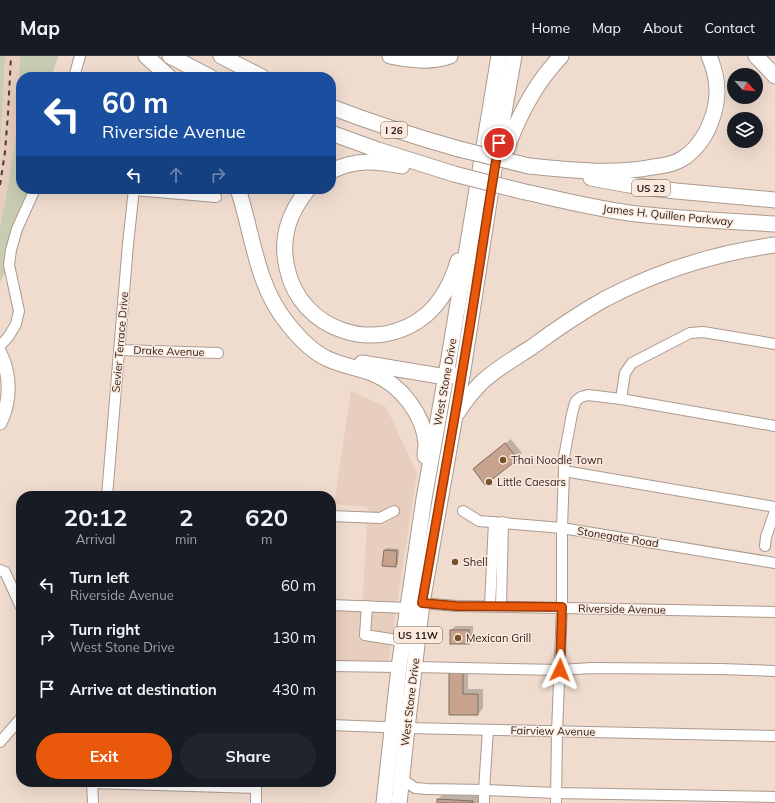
<!DOCTYPE html>
<html lang="en">
<head>
<meta charset="utf-8">
<style>
  :root { --surface:#171b24; --page:#20242c; --text:#f1f3f6; --muted:#9ea1a6; --line:#363941; --accent:#ea580c }
  body { margin:0; font-family:Mulish,sans-serif; background:var(--page); color:var(--text); height:100vh; display:flex; flex-direction:column; font-size:15px; white-space:nowrap }
  * { box-sizing:border-box; margin:0 }
  p { font-size:13px; color:var(--muted) }
  .icon { flex:none; width:22px; height:22px; fill:none; stroke:currentColor; stroke-width:2; stroke-linecap:round; stroke-linejoin:round }
  .map { position:relative; flex:1; overflow:hidden }
  .drawer { position:absolute; left:16px; top:435px; width:320px; height:296px; display:flex; flex-direction:column; background:var(--surface); border-radius:16px; box-shadow:0 4px 16px #0002 }
  .drawer>* { flex:none }
  .banner { position:absolute; left:16px; top:16px; width:320px; height:122px; border-radius:16px; box-shadow:0 4px 16px #0002; background:#1a4fa0; color:#fff; overflow:hidden }
  .needle { width:26px; rotate:116deg }
  .fabs { position:absolute; left:727px; top:12px; display:grid; gap:8px }
  .fabs a { display:grid; place-items:center; width:36px; height:36px; border-radius:50%; background:var(--surface); box-shadow:0 4px 16px #0002; font-size:20px }
  .pin { position:absolute; display:grid; place-items:center; width:34px; height:34px; color:#fff; margin:-17px; border:2px solid #fff; border-radius:50%; box-shadow:0 1px 4px #0007 }
  .me { position:absolute; width:44px; margin:-22px; rotate:2deg; stroke-linejoin:round; filter:drop-shadow(0 0 3px #0008) }
  .turn { display:flex; align-items:center; gap:14px; height:84px; padding:0 20px; font-size:18px }
  .turn .icon { width:52px; height:52px; stroke-width:2.5 }
  .turn b { display:block; font-size:28px; line-height:34px }
  .lanes { display:flex; align-items:center; height:38px; padding:0 20px; background:#0003; justify-content:center; gap:20px; direction:ltr }
  .lanes .off { opacity:.35 }
  .eta { display:flex; justify-content:space-evenly; align-items:center; height:68px; text-align:center }
  .eta b { font-size:24px; font-weight:700; line-height:28px }
  .action { display:flex; gap:8px; margin-top:auto; padding:8px 20px }
  .action a { flex:1; height:46px; border-radius:24px; background:var(--accent); color:#fff; font-size:16px; font-weight:700; line-height:46px; text-align:center }
  .action a+a { background:var(--page); color:var(--text) }
  ul { padding:0; list-style:none }
  li { display:flex; align-items:center; gap:12px; height:52px; padding:0 20px }
  li div { flex:1 }
  li b { display:block; font-size:15px }
  li em { font-style:normal }
  header { display:flex; align-items:center; gap:24px; box-sizing:border-box; height:56px; padding:0 20px; background:var(--surface); border-bottom:1px solid var(--line) }
  header strong { font-size:19px }
  nav { display:flex; gap:22px; margin-inline-start:auto; font-size:14px }
  .map>svg:first-child { display:block }
  .built { fill:#e8cebe }
  .green { fill:#c7ccb2 }
  .shadow { fill:#0003 }
  .building { fill:#c7a38e; stroke:#7e6d62 }
  .lines { fill:none; stroke-linecap:round; stroke-linejoin:round }
  .minor-casing { stroke:#ac9a8e; stroke-width:12 }
  .major-casing { stroke:#ac9a8e; stroke-width:15 }
  .highway-casing { stroke:#ac9a8e; stroke-width:17 }
  .minor { stroke:#fff; stroke-width:10 }
  .major { stroke:#fff; stroke-width:13 }
  .highway { stroke:#fff; stroke-width:15 }
  .rail { stroke:#483f3a; stroke-width:2; stroke-dasharray:5 5; stroke-linecap:butt }
  .highway-bridge-casing { stroke:#ac9a8e; stroke-width:17; stroke-linecap:butt }
  .highway-bridge { stroke:#fff; stroke-width:15 }
  .route-casing { stroke:#983908; stroke-width:10 }
  .route { stroke:#ea580c; stroke-width:7 }
  .poi-dot { fill:#75522b; stroke:#fce9dc; stroke-width:1.5 }
  .labels { text-anchor:middle; stroke-width:3; stroke-linejoin:round; paint-order:stroke }
  .shield { fill:#fce9dc; stroke:#665c55; stroke-width:1 }
  .shield-label { font-size:10px; font-weight:bold; fill:#261f1b }
  .street-label { font-size:11px; fill:#261f1b; stroke:#fce9dc }
  .poi-label { font-size:11px; fill:#261f1b; stroke:#fce9dc; text-anchor:start }
</style>
</head>
<body>
<header>
<strong>Map</strong>
<nav><a>Home</a><a>Map</a><a>About</a><a>Contact</a></nav>
</header>
<div class="map">
<svg width="775" height="747" viewBox="0 0 775 747">
  <rect width="100%" height="100%" fill="#efdccf"/>
  <g class="built">
    <path d="M5,0h15l-4,79 -8,51 -8,42v-80l3,-48z"/>
    <path d="M351,335l35,16 31,66 -29,191 -57,-2v-53l29,2 3,-16 5,-88 -34,-3z"/>
  </g>
  <g class="green">
    <path d="M0,0h5l-2,44 -3,48z"/>
    <path d="M20,0h39l-8,20v1h-30v112h14l-26,76 -9,17v-54l8,-42 8,-51z"/>
  </g>
  <g class="shadow">
    <path d="M511,383l11,14 -5,5 -43,11 5,-6z"/>
    <path d="M387,492l12,1 -1,15 -3,2 -10,-16z"/>
    <path d="M455,570h18v13l-4,4h-18v-13z"/>
    <path d="M468,610v23h15v19l-5,6h-28v-42z"/>
    <path d="M443,738l35,2v7h-40v-4z"/>
  </g>
  <g class="building">
    <path d="M505,387l13,16 -33,26 -12,-16z"/>
    <path d="M384,494l13,1 -1,16 -14,-1z"/>
    <rect x="450" y="574" width="19" height="14"/>
    <path d="M449,615h14v23h15v21h-29z"/>
    <path d="M437,743l36,2v2h-36z"/>
  </g>
  <g class="lines">
    <g class="minor-casing">
      <g id="minor">
        <path d="M74,21l6,-21"/>
        <path d="M134,134l82,7"/>
        <path d="M0,290l9,-10 7,-12 3,-13 -10,-46 2,-15 6,-21 18,-40"/>
        <path d="M119,294l99,3"/>
        <path d="M621,343l4,-26 7,-10 58,-30 13,-1 72,12"/>
        <path d="M564,415v-14l8,-43 3,-11 2,-3 4,-3 7,-2 33,4 154,27"/>
        <path d="M107,440l21,-252 6,-55"/>
        <path d="M463,455l16,10 83,7 213,35"/>
        <path d="M331,460l49,2 14,-7"/>
        <path d="M765,490l1,-9 9,-26"/>
        <path d="M0,514l5,2 16,35"/>
        <path d="M422,547l34,3 319,6"/>
        <path d="M331,549l76,3"/>
        <path d="M367,550l-2,29 38,6"/>
        <path d="M490,550l4,-84"/>
        <path d="M501,550l2,-84"/>
        <path d="M331,610l68,1"/>
        <path d="M414,611l146,3 32,-2 129,1 54,2"/>
        <path d="M331,669l76,3 368,8"/>
        <path d="M0,686l21,-24"/>
        <path d="M402,723l13,9 13,1 56,1 4,-60"/>
        <path d="M92,726l1,21"/>
        <path d="M92,727l164,5"/>
        <path d="M256,747v-20"/>
        <path d="M484,747v-13l72,3 219,4"/>
        <path d="M556,747l1,-71 5,-125v-79l2,-57 211,36"/>
      </g>
    </g>
    <g class="major-casing">
      <path id="major" d="M0,297c11,22 11,48 0,70"/>
    </g>
    <g class="highway-casing">
      <g id="highway">
        <path d="M146,0l23,21"/>
        <path d="M170,0l40,21"/>
        <path d="M221,0l41,21"/>
        <path d="M390,0c20,4 40,7 60,0"/>
        <path d="M756,0l19,20"/>
        <path d="M331,51c42,16 85,30 128,42"/>
        <path d="M331,77l47,17 76,24"/>
        <path d="M503,103c8,-24 19,-49 33,-71 7,-11 16,-22 25,-32"/>
        <path d="M529,110c41,4 83,9 124,1 10,-1 21,-3 29,-8 13,-8 23,-22 28,-35 10,-24 9,-45 -1,-68"/>
        <path d="M331,115c25,-12 45,-10 71,-5"/>
        <path d="M591,122l38,7 47,6 99,9"/>
        <path d="M238,133c15,45 18,97 50,135 11,14 24,28 40,35 15,7 31,9 46,15 27,11 50,41 52,70 0,4 -1,8 -1,12"/>
        <path d="M308,133c-19,24 -28,48 -21,79 13,63 90,88 139,47 16,-14 26,-33 32,-54"/>
        <path d="M521,135c36,8 72,17 108,22 48,6 97,8 146,11"/>
        <path d="M362,307l84,14 9,-2"/>
        <path d="M458,356c7,-11 15,-21 24,-30 15,-14 33,-24 50,-35 23,-17 48,-34 73,-48 53,-28 111,-46 170,-54"/>
        <path d="M384,747l15,-136 25,-168 24,-135 51,-308"/>
        <path d="M399,747l8,-75 15,-125 41,-233 33,-213 18,-101"/>
      </g>
    </g>
    <use href="#minor" class="minor"/>
    <use href="#major" class="major"/>
    <use href="#highway" class="highway"/>
    <path class="rail" d="M0,129l5,-33 3,-38 3,-58"/>
    <g class="highway-bridge-casing">
      <g id="highway-bridge">
        <path d="M459,93l70,17"/>
        <path d="M454,118l67,17"/>
      </g>
    </g>
    <use href="#highway-bridge" class="highway-bridge"/>
  </g>
  <g class="lines">
    <g class="route-casing">
      <path id="route" d="M499,87c-13,75 -23,150 -36,224 -13,79 -27,158 -41,236l34,3 106,1 -2,63"/>
    </g>
    <use href="#route" class="route"/>
  </g>
  <g class="poi-dot">
    <circle cx="503" cy="404" r="4"/>
    <circle cx="489" cy="426" r="4"/>
    <circle cx="455" cy="506" r="4"/>
    <circle cx="458" cy="582" r="4"/>
  </g>
  <g class="labels">
    <g class="shield">
      <rect x="381" y="66" width="26" height="16" rx="3"/>
      <rect x="632" y="124" width="38" height="16" rx="3"/>
      <rect x="394" y="571" width="48" height="16" rx="3"/>
    </g>
    <g class="shield-label">
      <text x="394" y="78">I 26</text>
      <text x="651" y="136">US 23</text>
      <text x="418" y="583">US 11W</text>
    </g>
    <g class="street-label">
      <text transform="translate(668 159) rotate(6)" y="4">James H. Quillen Parkway</text>
      <text transform="translate(120 286) rotate(-85)" y="4">Sevier Terrace Drive</text>
      <text transform="translate(169 295) rotate(2)" y="4">Drake Avenue</text>
      <text transform="translate(445 326) rotate(-80)" y="4">West Stone Drive</text>
      <text transform="translate(618 481) rotate(9)" y="4">Stonegate Road</text>
      <text transform="translate(622 553) rotate(1)" y="4">Riverside Avenue</text>
      <text transform="translate(410 646) rotate(-83)" y="4">West Stone Drive</text>
      <text transform="translate(553 675) rotate(1)" y="4">Fairview Avenue</text>
    </g>
    <g class="poi-label">
      <text x="511" y="408">Thai Noodle Town</text>
      <text x="497" y="430">Little Caesars</text>
      <text x="463" y="510">Shell</text>
      <text x="466" y="586">Mexican Grill</text>
    </g>
  </g>
</svg>
<div class="fabs">
<a><svg class="needle" viewBox="-14 -14 28 28"><path d="M0-13l5 13h-10z" fill="#e53935"/><path d="M0 13l5-13h-10z" fill="#9ea1a6"/></svg></a>
<a><svg class="icon" aria-label="layers" viewBox="0 0 24 24"><path d="M12 4l9 5-9 5-9-5zM3 14l9 5 9-5"/></svg></a>
</div>
<div class="pin" style="left:499px;top:87px;background:#d93025"><svg class="icon" aria-label="arrive" viewBox="0 0 24 24"><path d="M6 21V4h12l-3 4 3 4H6"/></svg></div>
<svg class="me" style="left:560px;top:614px" viewBox="-20 -20 40 40"><path d="M0-17L14 15 0 8-14 15z" fill="#ea580c" stroke="#fff" stroke-width="4"/></svg>
<div class="banner">
<div class="turn"><svg class="icon" aria-label="left" viewBox="0 0 24 24"><path d="M17 20v-9H6M10 6l-5 5 5 5"/></svg><div><b>60 m</b>Riverside Avenue</div></div>
<div class="lanes"><svg class="icon" aria-label="left" viewBox="0 0 24 24"><path d="M17 20v-9H6M10 6l-5 5 5 5"/></svg><svg class="icon off" aria-label="ahead" viewBox="0 0 24 24"><path d="M12 20V5M6 11l6-6 6 6"/></svg><svg class="icon off" aria-label="right" viewBox="0 0 24 24"><path d="M7 20v-9h11M14 6l5 5-5 5"/></svg></div>
</div>
<section class="drawer">
<div class="eta">
<div><b>20:12</b><p>Arrival</p></div>
<div><b>2</b><p>min</p></div>
<div><b>620</b><p>m</p></div>
</div>
<ul>
<li><svg class="icon" aria-label="left" viewBox="0 0 24 24"><path d="M17 20v-9H6M10 6l-5 5 5 5"/></svg><div><b>Turn left</b><p>Riverside Avenue</p></div><em>60 m</em></li>
<li><svg class="icon" aria-label="right" viewBox="0 0 24 24"><path d="M7 20v-9h11M14 6l5 5-5 5"/></svg><div><b>Turn right</b><p>West Stone Drive</p></div><em>130 m</em></li>
<li><svg class="icon" aria-label="arrive" viewBox="0 0 24 24"><path d="M6 21V4h12l-3 4 3 4H6"/></svg><div><b>Arrive at destination</b></div><em>430 m</em></li>
</ul>
<div class="action"><a>Exit</a><a>Share</a></div>
</section>
</div>
</body>
</html>
